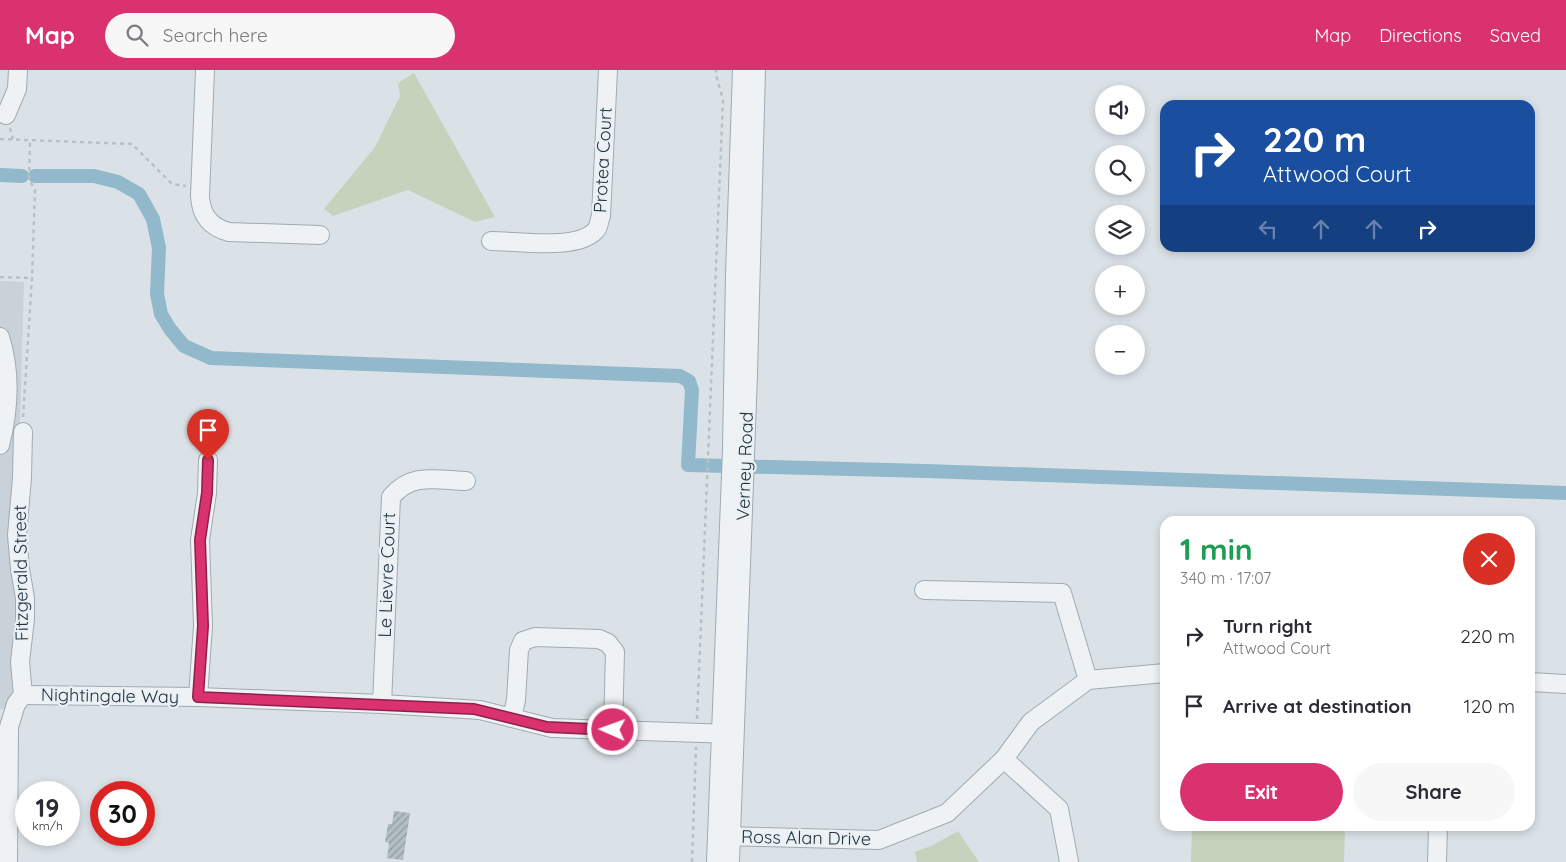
<!DOCTYPE html>
<html lang="en">
<head>
<meta charset="utf-8">
<style>
  :root { --surface:#fff; --page:#f7f7f7; --text:#2b2b33; --muted:#7c7c81; --accent:#da326e }
  body { margin:0; font-family:Quicksand,sans-serif; background:var(--page); color:var(--text); height:100vh; display:flex; flex-direction:column; font-size:19px; white-space:nowrap }
  * { box-sizing:border-box; margin:0 }
  p { font-size:16px; color:var(--muted) }
  .icon { flex:none; width:28px; height:28px; fill:none; stroke:currentColor; stroke-width:2; stroke-linecap:round; stroke-linejoin:round }
  .map { position:relative; flex:1; overflow:hidden }
  .sheet { position:absolute; left:1160px; top:446px; width:375px; height:315px; display:flex; flex-direction:column; background:var(--surface); border-radius:15px; box-shadow:0 2px 8px #0003 }
  .sheet>* { flex:none }
  .top-card { position:absolute; left:1160px; top:30px; width:375px; height:152px; border-radius:15px; box-shadow:0 2px 8px #0003; background:#1a4fa0; color:#fff; overflow:hidden }
  .buttons { position:absolute; left:1095px; top:15px; display:grid; gap:10px }
  .buttons a { display:grid; place-items:center; width:50px; height:50px; border-radius:50%; background:var(--surface); box-shadow:0 2px 8px #0003; font-size:25px }
  .speed { position:absolute; left:15px; top:711px; display:flex; gap:10px; font-size:25px; font-weight:700; text-align:center }
  .speed>* { display:grid; place-content:center; width:65px; height:65px; border-radius:50%; background:var(--surface); box-shadow:0 2px 8px #0003; line-height:1 }
  .speed small { font-size:12px; font-weight:400 }
  .speed .limit { border:8px solid #d22; background:#fff; color:#111 }
  .pin { position:absolute; display:grid; place-items:center; width:42px; height:42px; color:#fff; margin:-51px -21px; border-radius:50% 50% 50% 0; rotate:-45deg; box-shadow:0 0 5px #0007 }
  .pin .icon { rotate:45deg }
  .me { position:absolute; width:55px; margin:-28px; rotate:272deg; stroke-linejoin:round; filter:drop-shadow(0 0 4px #0008) }
  .turn { display:flex; align-items:center; gap:18px; height:105px; padding:0 20px; font-size:22px }
  .turn .icon { width:65px; height:65px; stroke-width:2.5 }
  .turn b { display:block; font-size:35px; line-height:42px }
  .lanes { display:flex; align-items:center; height:48px; padding:0 20px; background:#0003; justify-content:center; gap:25px; direction:ltr }
  .lanes .off { opacity:.35 }
  .round { display:grid; place-items:center; flex:none; width:52px; height:52px; border-radius:26px; background:var(--page) }
  .overview { display:flex; align-items:center; justify-content:space-between; height:85px; padding:0 20px }
  h1 { font-size:30px; font-weight:700; line-height:38px; color:#1e9e55 }
  .cta { display:flex; gap:10px; margin-top:auto; padding:10px 20px }
  .cta a { flex:1; height:58px; border-radius:30px; background:var(--accent); color:#fff; font-size:20px; font-weight:700; line-height:58px; text-align:center }
  .cta a+a { background:var(--page); color:var(--text) }
  ul { padding:0; list-style:none }
  li { display:flex; align-items:center; gap:15px; height:70px; padding:0 20px }
  li div { flex:1 }
  li b { display:block; font-size:19px }
  li em { font-style:normal }
  header { display:flex; align-items:center; gap:30px; box-sizing:border-box; height:70px; padding:0 25px; background:var(--accent); color:#fff }
  header strong { font-size:24px }
  nav { display:flex; gap:28px; margin-inline-start:auto; font-size:18px }
  .search { width:350px; height:45px; background:var(--page); display:flex; align-items:center; gap:12px; box-sizing:border-box; padding:0 18px; border-radius:28px; color:var(--muted); font-size:19px }
  .map>svg:first-child { display:block }
  .built { fill:#c9d2d9 }
  .green { fill:#c6d2bb }
  .lines { fill:none; stroke-linecap:round; stroke-linejoin:round }
  .canal { stroke:#92b9cb; stroke-width:14 }
  .building { fill:url(#building-hatch) }
  .minor-casing { stroke:#a0aab1; stroke-width:20 }
  .path { stroke:#b9c0c5; stroke-width:2.5; stroke-dasharray:4 4; stroke-linecap:butt }
  .minor { stroke:#eef2f5; stroke-width:18 }
  .route-casing { stroke:#8e2048; stroke-width:12 }
  .route { stroke:#da326e; stroke-width:9 }
  .labels { text-anchor:middle; stroke-width:4.5; stroke-linejoin:round; paint-order:stroke }
  .street-label { font-size:18px; fill:#24333e; stroke:#eaf1f5 }
</style>
</head>
<body>
<header>
<strong>Map</strong>
<div class="search"><svg class="icon" aria-label="search" viewBox="0 0 24 24"><circle cx="10" cy="10" r="6"/><path d="M15 15l6 6"/></svg>Search here</div>
<nav><a>Map</a><a>Directions</a><a>Saved</a></nav>
</header>
<div class="map">
<svg width="1566" height="792" viewBox="0 0 1566 792">
  <defs>
    <pattern id="building-hatch" width="6" height="6" patternUnits="userSpaceOnUse" patternTransform="scale(1.25)"><rect width="6" height="6" fill="#b2bdc4"/><path d="M-1 1l2-2M0 6l6-6M5 7l2-2" fill="none" stroke="#919aa1"/></pattern>
  </defs>
  <rect width="100%" height="100%" fill="#dbe2e7"/>
  <path class="built" d="M0,211l24,1 -12,428 -12,-1z"/>
  <g class="green">
    <path d="M414,3l81,144 -20,5 -67,-32 -75,26 -9,-7 51,-62 25,-51 -2,-13z"/>
    <path d="M1192,756h153l-1,36h-153z"/>
    <path d="M958,761l21,31h-62l-2,-10 18,-7z"/>
  </g>
  <g class="lines">
    <g class="canal">
      <path d="M0,105l22,1"/>
      <path d="M35,106h59l24,6 21,12 14,25 6,29 -2,46 4,20 9,15 14,17 27,12 469,18 9,5 3,9 -4,75 238,6 640,22"/>
    </g>
  </g>
  <path class="building" d="M394,741l16,2 -7,47 -16,-2 2,-15 -4,-1 3,-18h4z"/>
  <g class="lines">
    <g class="minor-casing">
      <g id="minor">
        <path d="M205,0l-5,126c1,19 10,31 29,36l91,3"/>
        <path d="M6,45l11,-26 1,-19"/>
        <path d="M491,171c27,0 87,10 105,-11 3,-3 3,-10 5,-14l7,-146"/>
        <path d="M0,267c11,35 9,73 0,108"/>
        <path d="M924,520l138,3 26,87"/>
        <path d="M1530,612l36,2"/>
        <path d="M23,625l175,2 184,7 98,6 72,18 180,6"/>
        <path d="M198,627l5,-71 -3,-86 7,-47 1,-33"/>
        <path d="M382,634l9,-207c21,-25 45,-17 75,-16"/>
        <path d="M512,648l4,-18 3,-50 4,-9 12,-4 64,2 9,4 7,9 -2,78"/>
        <path d="M1004,689l55,50 10,53"/>
        <path d="M720,766l159,4 68,-27 57,-54 27,-37 57,-42 77,-7"/>
        <path d="M8,792l1,-135 7,-23 7,-9 -3,-33 5,-43v-21l-5,-29 -3,-34 5,-57 1,-46"/>
        <path d="M716,792l16,-413 3,-174 7,-205"/>
        <path d="M730,792l18,-488 8,-304"/>
        <path d="M1437,792l1,-36"/>
      </g>
    </g>
    <g class="path">
      <path d="M10,58l3,11"/>
      <path d="M0,69l132,5 40,40 14,2"/>
      <path d="M0,207l31,1"/>
      <path d="M23,347l9,-139 3,-88 -6,-11 1,-39"/>
      <path d="M697,649l26,-619 -7,-25v-5"/>
      <path d="M692,792l4,-115"/>
    </g>
    <use href="#minor" class="minor"/>
  </g>
  <g class="lines">
    <g class="route-casing">
      <path id="route" d="M208,390l-1,33 -7,47 3,86 -5,71 276,12 73,18 66,3"/>
    </g>
    <use href="#route" class="route"/>
  </g>
  <g class="labels">
    <g class="street-label">
      <text transform="translate(603 90) rotate(-87)" y="6">Protea Court</text>
      <text transform="translate(745 396) rotate(-88)" y="6">Verney Road</text>
      <text transform="translate(21 503) rotate(-91)" y="6">Fitzgerald Street</text>
      <text transform="translate(387 505) rotate(-88)" y="6">Le Lievre Court</text>
      <text transform="translate(110 626) rotate(1)" y="6">Nightingale Way</text>
      <text transform="translate(806 768) rotate(1)" y="6">Ross Alan Drive</text>
    </g>
  </g>
</svg>
<div class="buttons">
<a><svg class="icon" aria-label="sound" viewBox="0 0 24 24"><path d="M4 9h4l5-4v14l-5-4H4zM17 9q2 3 0 6"/></svg></a>
<a><svg class="icon" aria-label="search" viewBox="0 0 24 24"><circle cx="10" cy="10" r="6"/><path d="M15 15l6 6"/></svg></a>
<a><svg class="icon" aria-label="layers" viewBox="0 0 24 24"><path d="M12 4l9 5-9 5-9-5zM3 14l9 5 9-5"/></svg></a>
<a>+</a>
<a>−</a>
</div>
<div class="speed"><div>19<small>km/h</small></div><div class="limit">30</div></div>
<div class="pin" style="left:208px;top:390px;background:#d93025"><svg class="icon" aria-label="arrive" viewBox="0 0 24 24"><path d="M6 21V4h12l-3 4 3 4H6"/></svg></div>
<svg class="me" style="left:613px;top:660px" viewBox="-20 -20 40 40"><circle r="17" fill="#da326e" stroke="#fff" stroke-width="3"/><path d="M0-11L8 9 0 5-8 9z" fill="#fff"/></svg>
<div class="top-card">
<div class="turn"><svg class="icon" aria-label="right" viewBox="0 0 24 24"><path d="M7 20v-9h11M14 6l5 5-5 5"/></svg><div><b>220 m</b>Attwood Court</div></div>
<div class="lanes"><svg class="icon off" aria-label="left" viewBox="0 0 24 24"><path d="M17 20v-9H6M10 6l-5 5 5 5"/></svg><svg class="icon off" aria-label="ahead" viewBox="0 0 24 24"><path d="M12 20V5M6 11l6-6 6 6"/></svg><svg class="icon off" aria-label="ahead" viewBox="0 0 24 24"><path d="M12 20V5M6 11l6-6 6 6"/></svg><svg class="icon" aria-label="right" viewBox="0 0 24 24"><path d="M7 20v-9h11M14 6l5 5-5 5"/></svg></div>
</div>
<section class="sheet">
<div class="overview"><div><h1>1 min</h1><p>340 m · 17:07</p></div><a class="round" style="background:#d93025;color:#fff"><svg class="icon" aria-label="close" viewBox="0 0 24 24"><path d="M6 6l12 12M18 6L6 18"/></svg></a></div>
<ul>
<li><svg class="icon" aria-label="right" viewBox="0 0 24 24"><path d="M7 20v-9h11M14 6l5 5-5 5"/></svg><div><b>Turn right</b><p>Attwood Court</p></div><em>220 m</em></li>
<li><svg class="icon" aria-label="arrive" viewBox="0 0 24 24"><path d="M6 21V4h12l-3 4 3 4H6"/></svg><div><b>Arrive at destination</b></div><em>120 m</em></li>
</ul>
<div class="cta"><a>Exit</a><a>Share</a></div>
</section>
</div>
</body>
</html>
